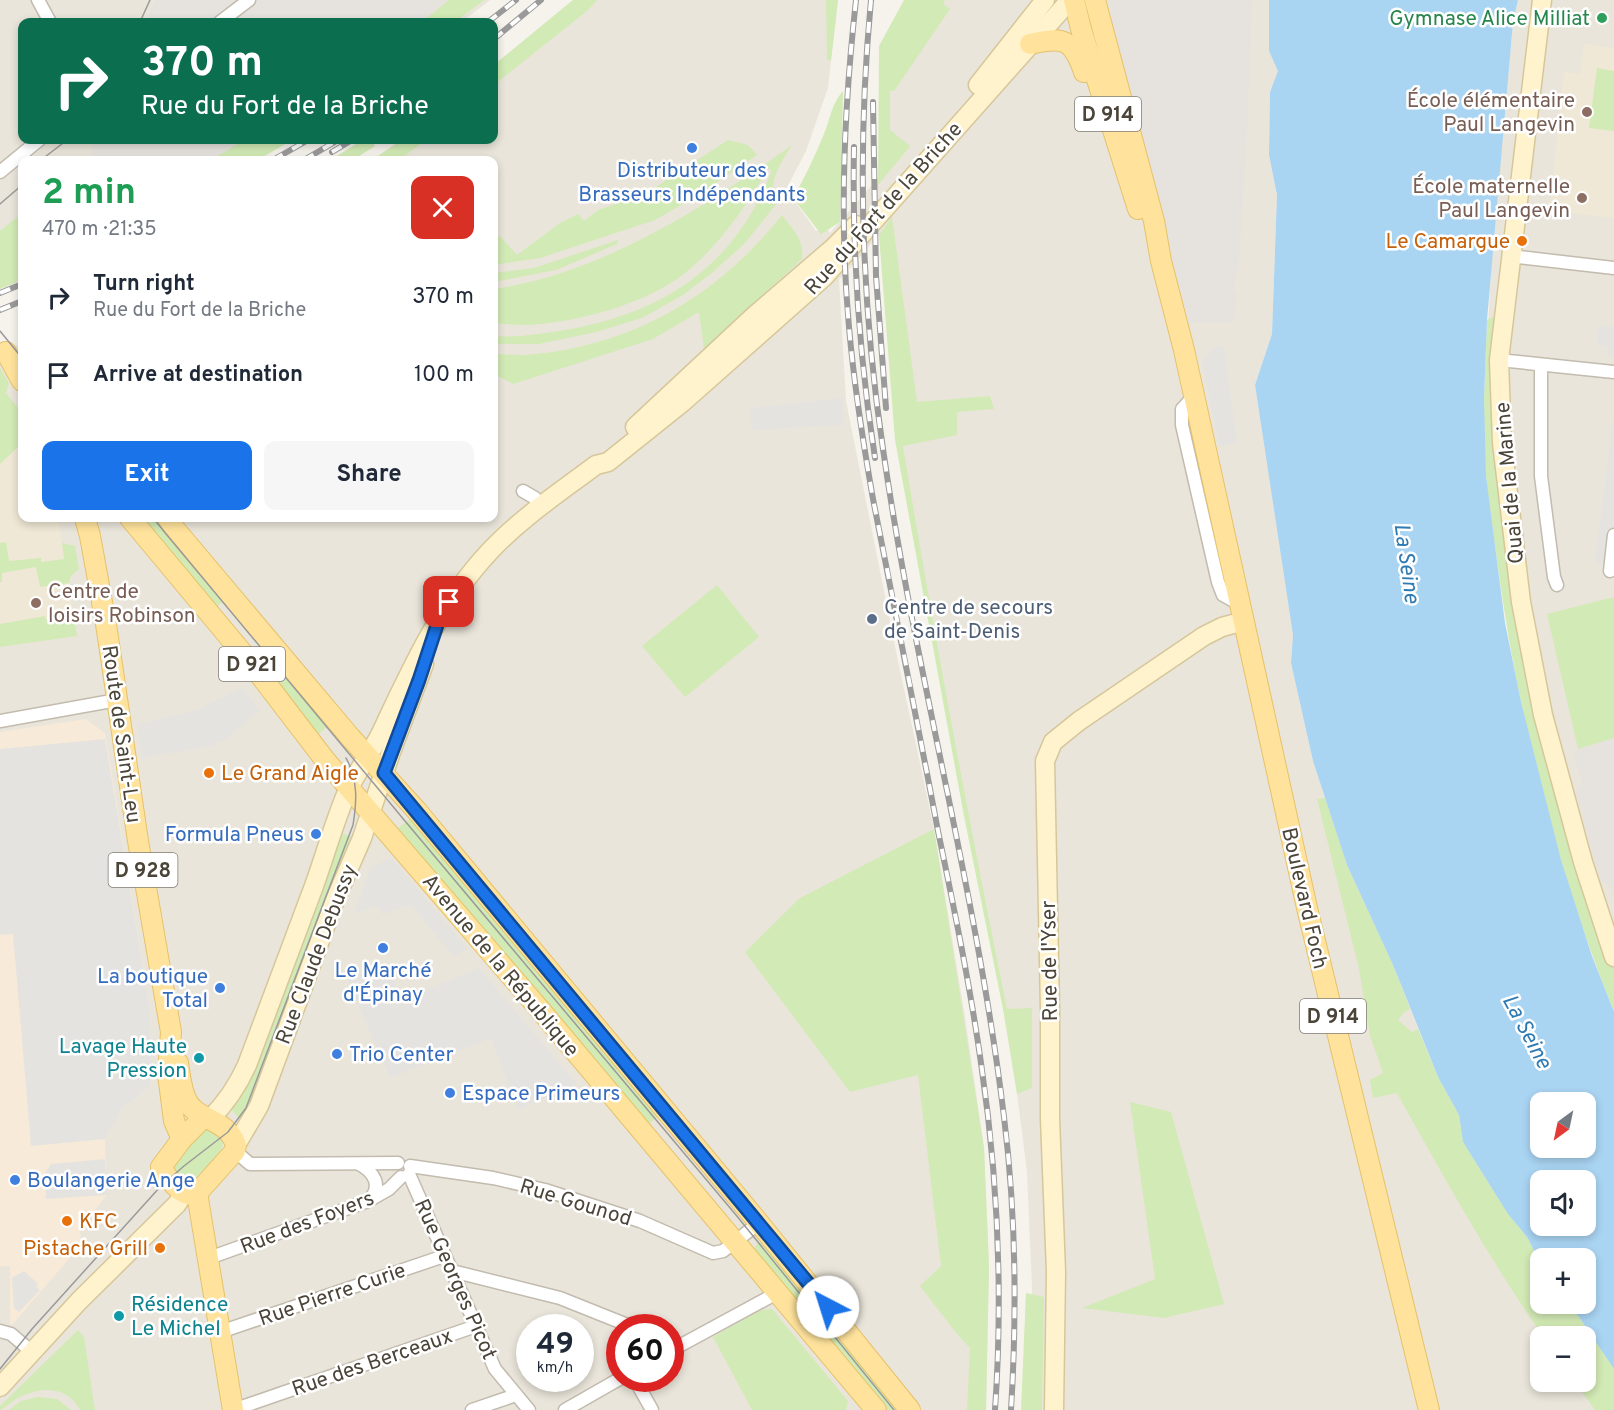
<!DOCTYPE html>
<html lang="en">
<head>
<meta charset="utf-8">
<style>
  :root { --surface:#fff; --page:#f6f6f7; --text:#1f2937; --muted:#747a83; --accent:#1a73e8 }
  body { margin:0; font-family:Overpass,sans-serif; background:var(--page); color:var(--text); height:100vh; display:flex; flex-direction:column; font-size:22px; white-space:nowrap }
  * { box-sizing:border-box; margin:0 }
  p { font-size:20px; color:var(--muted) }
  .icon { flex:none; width:33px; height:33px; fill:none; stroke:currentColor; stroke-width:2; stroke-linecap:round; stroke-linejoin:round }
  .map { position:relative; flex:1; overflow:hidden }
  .sheet { position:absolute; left:18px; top:156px; width:480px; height:366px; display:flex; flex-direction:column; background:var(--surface); border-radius:12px; box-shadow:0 3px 9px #0003 }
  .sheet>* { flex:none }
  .banner { position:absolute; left:18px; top:18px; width:480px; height:126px; border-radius:12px; box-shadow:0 3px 9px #0003; background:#0b6e4f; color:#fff; overflow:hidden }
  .needle { width:39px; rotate:213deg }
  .tools { position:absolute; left:1530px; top:1092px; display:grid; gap:12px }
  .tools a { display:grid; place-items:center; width:66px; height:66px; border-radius:12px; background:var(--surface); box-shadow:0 3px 9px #0003; font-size:30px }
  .speed { position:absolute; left:516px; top:1314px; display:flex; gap:12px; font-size:30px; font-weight:700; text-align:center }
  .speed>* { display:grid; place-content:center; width:78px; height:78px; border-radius:50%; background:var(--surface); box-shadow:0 3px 9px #0003; line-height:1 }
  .speed small { font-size:15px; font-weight:400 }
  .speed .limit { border:9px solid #d22; background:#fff; color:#111 }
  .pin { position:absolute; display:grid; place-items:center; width:51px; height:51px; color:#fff; margin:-26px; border-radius:12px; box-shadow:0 3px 9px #0006 }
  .me { position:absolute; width:66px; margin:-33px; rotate:320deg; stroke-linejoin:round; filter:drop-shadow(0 0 4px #0008) }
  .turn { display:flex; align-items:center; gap:21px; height:126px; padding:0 24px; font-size:27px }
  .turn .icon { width:78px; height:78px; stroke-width:2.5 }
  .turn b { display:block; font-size:42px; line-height:51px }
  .round { display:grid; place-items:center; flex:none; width:63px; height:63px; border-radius:12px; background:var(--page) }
  .overview { display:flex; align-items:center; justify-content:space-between; height:102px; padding:0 24px }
  h1 { font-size:36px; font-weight:700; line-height:45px; color:#1e9e55 }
  .button { display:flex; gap:12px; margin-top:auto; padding:12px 24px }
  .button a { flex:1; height:69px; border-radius:12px; background:var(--accent); color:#fff; font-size:24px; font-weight:700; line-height:69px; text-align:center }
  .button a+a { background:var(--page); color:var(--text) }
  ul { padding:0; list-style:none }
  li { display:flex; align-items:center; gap:18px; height:78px; padding:0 24px }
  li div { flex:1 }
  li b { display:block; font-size:22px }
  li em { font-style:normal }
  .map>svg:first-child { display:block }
  .residential { fill:#eae5da; fill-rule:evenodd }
  .commercial { fill:#f7ead8 }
  .industrial { fill:#e6e2dd }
  .education { fill:#efe8d6 }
  .green { fill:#d2eab5 }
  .parking { fill:#e5e3e0 }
  .water { fill:#a9d4f2; fill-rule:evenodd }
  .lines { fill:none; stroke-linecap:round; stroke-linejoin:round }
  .street-casing { stroke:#c2bbae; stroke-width:15 }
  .secondary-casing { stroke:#d6c79b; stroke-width:21 }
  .primary-casing { stroke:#e6c16a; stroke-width:22 }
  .street { stroke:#fff; stroke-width:12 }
  .secondary { stroke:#fff3cd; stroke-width:18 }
  .primary { stroke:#ffe39c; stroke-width:20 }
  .tram { stroke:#9a9a9a; stroke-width:1.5 }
  .rail-casing { stroke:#9a9a9a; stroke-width:6 }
  .rail { stroke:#fff; stroke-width:4; stroke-dasharray:11; stroke-linecap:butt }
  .route-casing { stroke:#114b97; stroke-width:15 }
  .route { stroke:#1a73e8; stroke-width:10 }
  .leisure-dot { fill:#2e9e5b; stroke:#fff; stroke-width:2 }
  .education-dot { fill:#8d6e63; stroke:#fff; stroke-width:2 }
  .shop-dot { fill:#3f7fe0; stroke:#fff; stroke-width:2 }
  .food-dot { fill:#e8710a; stroke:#fff; stroke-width:2 }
  .service-dot { fill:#5c6f8a; stroke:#fff; stroke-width:2 }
  .culture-dot { fill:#0f9aa8; stroke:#fff; stroke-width:2 }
  .labels { text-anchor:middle; stroke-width:5; stroke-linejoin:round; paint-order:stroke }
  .shield { fill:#fff; stroke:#817c74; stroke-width:1.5 }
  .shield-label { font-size:20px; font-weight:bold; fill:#4b4439 }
  .leisure-label { font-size:21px; fill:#27864d; stroke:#fff; text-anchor:end }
  .education-label { font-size:21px; fill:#785e54; stroke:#fff; text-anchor:end }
  .shop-label { font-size:21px; fill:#366cbe; stroke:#fff; text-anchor:start }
  .street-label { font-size:21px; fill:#4b4439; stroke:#fff }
  .food-label { font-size:21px; fill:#c56008; stroke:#fff; text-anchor:end }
  .service-label { font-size:21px; fill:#4e5e75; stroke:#fff; text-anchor:start }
  .culture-label { font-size:21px; fill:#0d838f; stroke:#fff; text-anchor:end }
  .water-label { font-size:22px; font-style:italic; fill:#2e7ab2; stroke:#fff }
</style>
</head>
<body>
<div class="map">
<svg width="1614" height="1410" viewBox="0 0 1614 1410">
  <rect width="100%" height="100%" fill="#f6f3ec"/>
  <g class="residential">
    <path d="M0,0h490l-28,22h-440v118h268l-33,20h-235v116l-22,10z"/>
    <path d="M573,0h265l-10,88 -22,63 -20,38 30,42 11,-3 3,5 76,-87 -18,-17 2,-38 14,-91h365v51l10,20 -9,21 -1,63 8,40 -5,139 -17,51 38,250 -2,28 22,98 34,104 46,100 70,177 77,120v42h27l47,65v41h-588l6,-122 -5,-116 -14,-110 -113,-615 -17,-216 -44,49 7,121 51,255 37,173 31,188 19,131 5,118 -3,144h-986v-1059l22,-7v174h472v-358h-121l27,-20h94v-75zM530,1328h50v50h-50zM620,1328h50v50h-50zM1540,1336h46v46h-46z"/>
    <path d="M1518,0h96v1012l-130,-613 7,-128 22,-249z"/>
  </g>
  <path class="commercial" d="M86,719l19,14 45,276 2,64 -3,13 -7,8 -19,13 -18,32 2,56 -14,17 -9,2 1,13h-5l1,18 -69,80 -2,-1v-58h-10v-534z"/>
  <g class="industrial">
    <path d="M156,0h293l-27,22h-277z"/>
    <path d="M1109,0h143l-5,132 -8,129 -5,29 3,4 -4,29h-44l-73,-277z"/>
    <path d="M96,140h148l-33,20h-114l-6,-6 2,-3 -2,-3z"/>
    <path d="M1614,738v158l-4,-10 -10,-7 -24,-86 6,-10 -9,-32z"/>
  </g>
  <g class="education">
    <path d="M1584,44l30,4v170l-65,-8 15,-138 16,2z"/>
    <path d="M22,435v83h36l19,118 -77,11v-191z"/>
  </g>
  <g class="green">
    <path d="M449,0h35l-29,22h-33z"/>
    <path d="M573,0h24l-10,11 -93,74v-20z"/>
    <path d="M826,0h12l-7,60h-4z"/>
    <path d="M904,0h41l-2,4 7,5 -56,82h-4v39l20,16 -32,39 1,-139z"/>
    <path d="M1597,68l17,3v60l-25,-3z"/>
    <path d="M843,91l-3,131 -19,12 -28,-36c12,-21 22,-42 31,-64 7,-17 7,-29 19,-43z"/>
    <path d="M244,140h48l-34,20h-47z"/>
    <path d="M362,140h9l4,6 -22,14h-22z"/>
    <path d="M402,140h24l-27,20h-27z"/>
    <path d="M728,140l20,5 9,10 -62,42 -40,23 -115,38 -46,7v-28l6,-1 17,19 43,-32 18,-9 6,7 14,-11 47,-16z"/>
    <path d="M792,145c-11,18 -26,37 -15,58l-32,40 -32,29 -30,23 -41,23 -46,14 -57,12h-45v-8c25,2 52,-3 77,-7 96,-18 165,-65 201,-159l-4,-1c-23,38 -47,75 -83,104 -39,31 -109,50 -159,52 -11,0 -22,-1 -32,-2v-34c106,-15 212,-82 298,-144z"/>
    <path d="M22,213v67l-22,9v-58z"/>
    <path d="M782,215c10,13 23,26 20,44l-98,90 -5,-37 -46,27 -140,45 -19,-10v-20c13,0 27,2 41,0 102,-10 184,-60 247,-139z"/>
    <path d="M892,217l25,185 73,-6 4,13 -37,3v23l-54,11c31,188 66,376 104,563l25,-1v80l-15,6 -14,-85 -39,-193 -69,-376 -16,-205z"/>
    <path d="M618,240l-1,4 -61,26 -62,12v-9l40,-5z"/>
    <path d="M1496,315l7,182 98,439 13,33v43c-58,-145 -97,-298 -117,-452 -4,-28 -9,-57 -11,-85 -4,-52 -1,-103 1,-155z"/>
    <path d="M0,368l9,15 -3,10 16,20v30l-22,21z"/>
    <path d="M138,518h23l65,81 -12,10z"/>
    <path d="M6,542l3,19 32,-3v4l23,-3 -2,-16 13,3 4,23 -8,7 -2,7 -29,4 -4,-20 -34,6v9h-2v-39z"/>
    <path d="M717,585l42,52 -74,60 -43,-51z"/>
    <path d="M1614,597v141l-36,11 -31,-135z"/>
    <path d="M73,611l4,25 -77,11v-23l45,-8 1,4 5,-1v-5z"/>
    <path d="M263,643l67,81 -15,13 -64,-84z"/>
    <path d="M1325,798l22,67 46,100 17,44 -7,4 -5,7 14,12 6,-3 20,48 21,38 4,27 45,72 19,23 13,25v42h27l12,13 35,52v41h-19l-20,-28h11v-46h-43c-54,-77 -100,-160 -146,-243l-24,5 -3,-18 13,-7 -13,-37 -11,-67 -42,-170z"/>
    <path d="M415,814l247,299 -17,14 -249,-297z"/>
    <path d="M934,829l50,319 5,118 -3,144h-19l3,-62 -13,-14 -37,-48 21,-20 -23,-191 -68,17 -105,-140 55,-54z"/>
    <path d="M338,831l18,8 -112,284 -15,-16z"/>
    <path d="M1130,1102l41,10 53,192 -60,14 -82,-10 73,-29z"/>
    <path d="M204,1129h6c4,3 9,6 12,10 6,11 -19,31 -27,39 -10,4 -20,-5 -23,-15z"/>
    <path d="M765,1242l139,168h-22l-129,-161 5,-6z"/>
    <path d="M1026,1293l18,4 -2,113h-21z"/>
    <path d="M772,1309l76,92 -2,9h-94l-39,-73 48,-27z"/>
    <path d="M78,1330l6,7 11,73h-15c-12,-24 -38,-24 -60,-13 -7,3 -13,10 -20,13v-4z"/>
    <path d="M38,1397l19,2 14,11h-62l12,-9z"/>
  </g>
  <g class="parking">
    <path d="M1599,325l15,2v30l-6,-1v-10l-12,-1z"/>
    <path d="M1224,346l13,97 -18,3 -17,-84 12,-15z"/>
    <path d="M842,398l2,27 -92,5 -2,-22z"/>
    <path d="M1614,413v142l-9,9 -10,-2z"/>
    <path d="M242,688l18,22 -37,32 -3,-1 -5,2 -1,3 -72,12 -5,-34 57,-13z"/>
    <path d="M105,739l45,270 2,64 -3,13 -7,8 -19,13 -18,32 -74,7 -18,-212 -13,1v-186z"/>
    <path d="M391,858l8,9 69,82 -15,7 -42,-52 -28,11 -6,-10 -23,9 17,-47z"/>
    <path d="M385,963l18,36 76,-31 98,116 -59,26 -27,-72 -101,40 -43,-98z"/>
    <path d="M105,1159l2,36 -61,4 -1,-26 6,-9z"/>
    <path d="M24,1271l14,13 -2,3 4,3 -21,22 -5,-4 -2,-30z"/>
  </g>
  <path class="water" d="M1269,0h249l-5,22 -26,298 -3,79 2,77 19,147 16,79 40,158 31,96 22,56v357l-35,-52 -12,-13h19v-46h-46v4l-13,-25 -19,-23 -45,-72 -4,-27 -21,-38 -45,-112 -46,-100 -34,-104 -22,-98 2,-28 -38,-250 17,-51 5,-139 -8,-40 1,-63 8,-21 -9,-20zM1540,1102h46v46h-46zM1540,1180h46v46h-46z"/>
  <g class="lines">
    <g class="street-casing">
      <g id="street">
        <path d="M38,0l12,22"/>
        <path d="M220,22l29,-22"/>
        <path d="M0,172l39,-32"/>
        <path d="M1510,256l104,12"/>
        <path d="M1499,360l115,12"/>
        <path d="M1541,365v111l13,101 3,8"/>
        <path d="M1193,397l-11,12v16l36,157 5,13 18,10"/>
        <path d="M523,491l12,7 5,9"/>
        <path d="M1610,571l4,-36"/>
        <path d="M0,721l117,-21"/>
        <path d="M235,1151l15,13 148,-1"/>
        <path d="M359,1164c15,8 24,22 10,36"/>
        <path d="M410,1166l83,12 52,12 95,31 73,32 10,-2 36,-28"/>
        <path d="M409,1174l86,195 34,41"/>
        <path d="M209,1258l159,-57 21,-12 12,-12"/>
        <path d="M452,1271l108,27 75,30"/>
        <path d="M0,1331l11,3 21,18"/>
        <path d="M220,1332l224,-76"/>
        <path d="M670,1351l107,-58"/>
        <path d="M634,1378l18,32"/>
        <path d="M233,1410l243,-84"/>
        <path d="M472,1410l44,-15"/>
        <path d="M565,1410l56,-32"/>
      </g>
    </g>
    <g class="secondary-casing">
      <g id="secondary">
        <path d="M1542,0l-43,360 3,83 19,159 22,113 40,147 31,95"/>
        <path d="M978,85l67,-85"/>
        <path d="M635,427l119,-111 79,-68 23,-23"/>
        <path d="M210,1119c16,-16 28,-34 37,-54 22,-60 45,-119 67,-179 11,-31 20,-63 33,-94 10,-21 24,-39 34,-59 30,-64 60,-130 109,-182 31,-33 70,-59 106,-86l12,-3 75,-60 141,-125 246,-277"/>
        <path d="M236,1145l23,-39 76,-206 27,-62 29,-86 33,-88"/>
        <path d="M0,1387l79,-86 98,-97 7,-11"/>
        <path d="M1054,1410l2,-138 -6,-153v-109l-5,-249 8,-19 26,-21 125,-85 18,-9 22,-6"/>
      </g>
    </g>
    <g class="primary-casing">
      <g id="primary">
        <path d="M1074,0l7,29 57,180"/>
        <path d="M1095,0l59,221 7,40 23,89 123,558 122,502"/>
        <path d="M1030,44c33,-8 43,-5 54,28"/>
        <path d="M6,352l16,29"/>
        <path d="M85,518l5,18 16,88 32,217 33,191 -3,42 6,47 8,18"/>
        <path d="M130,518l120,144 75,98 217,252 334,398"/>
        <path d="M168,518l6,10 177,210 66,73 342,412 151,187"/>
        <path d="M178,1063c2,12 3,27 9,38 10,20 40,17 49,44l-1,6 -35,39c-14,14 -32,-11 -39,-23l21,-28 22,-22"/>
        <path d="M197,1193l36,217"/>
      </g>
    </g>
    <use href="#street" class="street"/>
    <use href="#secondary" class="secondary"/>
    <use href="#primary" class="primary"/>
    <g class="tram">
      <path d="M140,22l10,-22"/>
      <path d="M41,160l26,-20"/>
      <path d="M0,204l22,-19"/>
      <path d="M0,331l22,27"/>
      <path d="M153,518l252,303 331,394 158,195"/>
      <path d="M0,1369l32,-40 128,-142 24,-21 44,-34 18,-24 107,-283c4,-24 5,-45 -7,-67"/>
    </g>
    <g class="rail-casing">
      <g id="rail">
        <path d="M856,0c-12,108 -17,219 -7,327 5,58 14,115 24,172 22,110 44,221 65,332 16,77 32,154 43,232 17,115 22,232 14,347"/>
        <path d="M871,0c-14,149 -10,301 12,449 32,224 94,443 121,668 12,97 13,196 7,293"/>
        <path d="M488,22l28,-22"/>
        <path d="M494,39l47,-39"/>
        <path d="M873,102l3,174 10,132"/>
        <path d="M854,147c-2,104 5,208 21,311"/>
        <path d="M332,152l20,-12"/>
        <path d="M273,160l35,-20"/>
        <path d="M304,160l34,-20"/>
        <path d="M0,293l22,-9"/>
        <path d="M0,310l22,-9"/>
      </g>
    </g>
    <use href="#rail" class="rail"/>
  </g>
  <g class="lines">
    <g class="route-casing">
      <path id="route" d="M449,602l-10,17 -20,61 -35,93 444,534"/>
    </g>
    <use href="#route" class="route"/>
  </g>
  <circle class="leisure-dot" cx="1602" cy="18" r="6"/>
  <g class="education-dot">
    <circle cx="1587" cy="112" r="6"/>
    <circle cx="1582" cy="198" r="6"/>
    <circle cx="36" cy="603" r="6"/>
  </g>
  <g class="shop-dot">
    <circle cx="692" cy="148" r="6"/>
    <circle cx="316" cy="834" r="6"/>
    <circle cx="383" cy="948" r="6"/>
    <circle cx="220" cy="988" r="6"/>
    <circle cx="337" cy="1054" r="6"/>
    <circle cx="450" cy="1093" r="6"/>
    <circle cx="15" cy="1180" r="6"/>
  </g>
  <g class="food-dot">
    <circle cx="1522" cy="241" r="6"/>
    <circle cx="209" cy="773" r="6"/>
    <circle cx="67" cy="1221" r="6"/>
    <circle cx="160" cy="1248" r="6"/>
  </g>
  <circle class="service-dot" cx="872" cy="619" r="6"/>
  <g class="culture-dot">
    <circle cx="199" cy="1058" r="6"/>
    <circle cx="119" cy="1316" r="6"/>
  </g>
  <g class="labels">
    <g class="shield">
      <rect x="1075" y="97" width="66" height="34" rx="4.5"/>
      <rect x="219" y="647" width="66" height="34" rx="4.5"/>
      <rect x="108.5" y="853" width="69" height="34" rx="4.5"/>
      <rect x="1300" y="999" width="66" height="34" rx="4.5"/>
    </g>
    <g class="shield-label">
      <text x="1108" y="121">D 914</text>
      <text x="252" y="671">D 921</text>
      <text x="143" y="877">D 928</text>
      <text x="1333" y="1023">D 914</text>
    </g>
    <g class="leisure-label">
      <text x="1590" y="25">Gymnase Alice Milliat</text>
    </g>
    <g class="education-label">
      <text x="1575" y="107">École élémentaire<tspan x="1575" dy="24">Paul Langevin</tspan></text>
      <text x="1570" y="193">École maternelle<tspan x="1570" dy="24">Paul Langevin</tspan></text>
      <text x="48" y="598" text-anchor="start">Centre de<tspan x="48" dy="24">loisirs Robinson</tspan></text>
    </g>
    <g class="shop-label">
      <text x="692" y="177" text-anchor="middle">Distributeur des<tspan x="692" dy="24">Brasseurs Indépendants</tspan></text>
      <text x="304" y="841" text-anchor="end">Formula Pneus</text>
      <text x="383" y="977" text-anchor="middle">Le Marché<tspan x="383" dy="24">d'Épinay</tspan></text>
      <text x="208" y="983" text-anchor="end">La boutique<tspan x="208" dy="24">Total</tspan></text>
      <text x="349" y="1061">Trio Center</text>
      <text x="462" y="1100">Espace Primeurs</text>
      <text x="27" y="1187">Boulangerie Ange</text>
    </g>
    <g class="street-label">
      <text transform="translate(883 208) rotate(-48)" y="7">Rue du Fort de la Briche</text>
      <text transform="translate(1509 483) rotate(-95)" y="7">Quai de la Marine</text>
      <text transform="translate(122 734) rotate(82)" y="7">Route de Saint-Leu</text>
      <text transform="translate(1305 898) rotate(77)" y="7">Boulevard Foch</text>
      <text transform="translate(316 954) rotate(-69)" y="7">Rue Claude Debussy</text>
      <text transform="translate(1049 961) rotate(-91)" y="7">Rue de l'Yser</text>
      <text transform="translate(501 965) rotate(50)" y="7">Avenue de la République</text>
      <text transform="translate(576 1202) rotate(17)" y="7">Rue Gounod</text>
      <text transform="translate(307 1222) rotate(-21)" y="7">Rue des Foyers</text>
      <text transform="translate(456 1279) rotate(66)" y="7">Rue Georges Picot</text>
      <text transform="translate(332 1294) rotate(-19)" y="7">Rue Pierre Curie</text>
      <text transform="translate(372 1362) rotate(-19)" y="7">Rue des Berceaux</text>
    </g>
    <g class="food-label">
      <text x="1510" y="248">Le Camargue</text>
      <text x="221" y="780" text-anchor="start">Le Grand Aigle</text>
      <text x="79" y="1228" text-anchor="start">KFC</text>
      <text x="148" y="1255">Pistache Grill</text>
    </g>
    <g class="service-label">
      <text x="884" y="614">Centre de secours<tspan x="884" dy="24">de Saint-Denis</tspan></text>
    </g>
    <g class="culture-label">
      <text x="187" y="1053">Lavage Haute<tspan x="187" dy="24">Pression</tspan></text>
      <text x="131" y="1311" text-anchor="start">Résidence<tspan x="131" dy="24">Le Michel</tspan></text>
    </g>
    <g class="water-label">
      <text transform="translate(1408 563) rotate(82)" y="8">La Seine</text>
      <text transform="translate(1528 1031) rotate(62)" y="8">La Seine</text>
    </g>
  </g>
</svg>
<div class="tools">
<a><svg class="needle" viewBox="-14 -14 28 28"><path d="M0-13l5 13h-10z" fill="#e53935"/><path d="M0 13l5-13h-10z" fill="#747a83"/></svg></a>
<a><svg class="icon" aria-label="sound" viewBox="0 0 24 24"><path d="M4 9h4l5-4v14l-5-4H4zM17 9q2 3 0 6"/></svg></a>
<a>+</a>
<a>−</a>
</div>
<div class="speed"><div>49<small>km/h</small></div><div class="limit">60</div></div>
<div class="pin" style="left:449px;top:602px;background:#d93025"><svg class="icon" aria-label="arrive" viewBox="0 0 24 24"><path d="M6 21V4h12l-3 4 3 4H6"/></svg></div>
<svg class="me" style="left:828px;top:1307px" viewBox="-20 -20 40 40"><circle r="19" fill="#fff"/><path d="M0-13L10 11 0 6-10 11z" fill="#1a73e8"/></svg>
<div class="banner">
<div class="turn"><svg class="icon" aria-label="right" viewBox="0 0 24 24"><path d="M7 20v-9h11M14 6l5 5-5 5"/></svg><div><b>370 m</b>Rue du Fort de la Briche</div></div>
</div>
<section class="sheet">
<div class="overview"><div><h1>2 min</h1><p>470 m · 21:35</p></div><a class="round" style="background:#d93025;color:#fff"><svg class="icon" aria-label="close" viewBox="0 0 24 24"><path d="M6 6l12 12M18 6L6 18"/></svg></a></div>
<ul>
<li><svg class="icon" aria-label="right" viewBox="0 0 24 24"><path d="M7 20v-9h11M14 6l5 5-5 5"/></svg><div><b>Turn right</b><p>Rue du Fort de la Briche</p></div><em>370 m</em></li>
<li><svg class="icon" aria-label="arrive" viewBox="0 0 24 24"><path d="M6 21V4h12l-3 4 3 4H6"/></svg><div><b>Arrive at destination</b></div><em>100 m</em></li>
</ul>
<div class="button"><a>Exit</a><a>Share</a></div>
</section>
</div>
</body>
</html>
